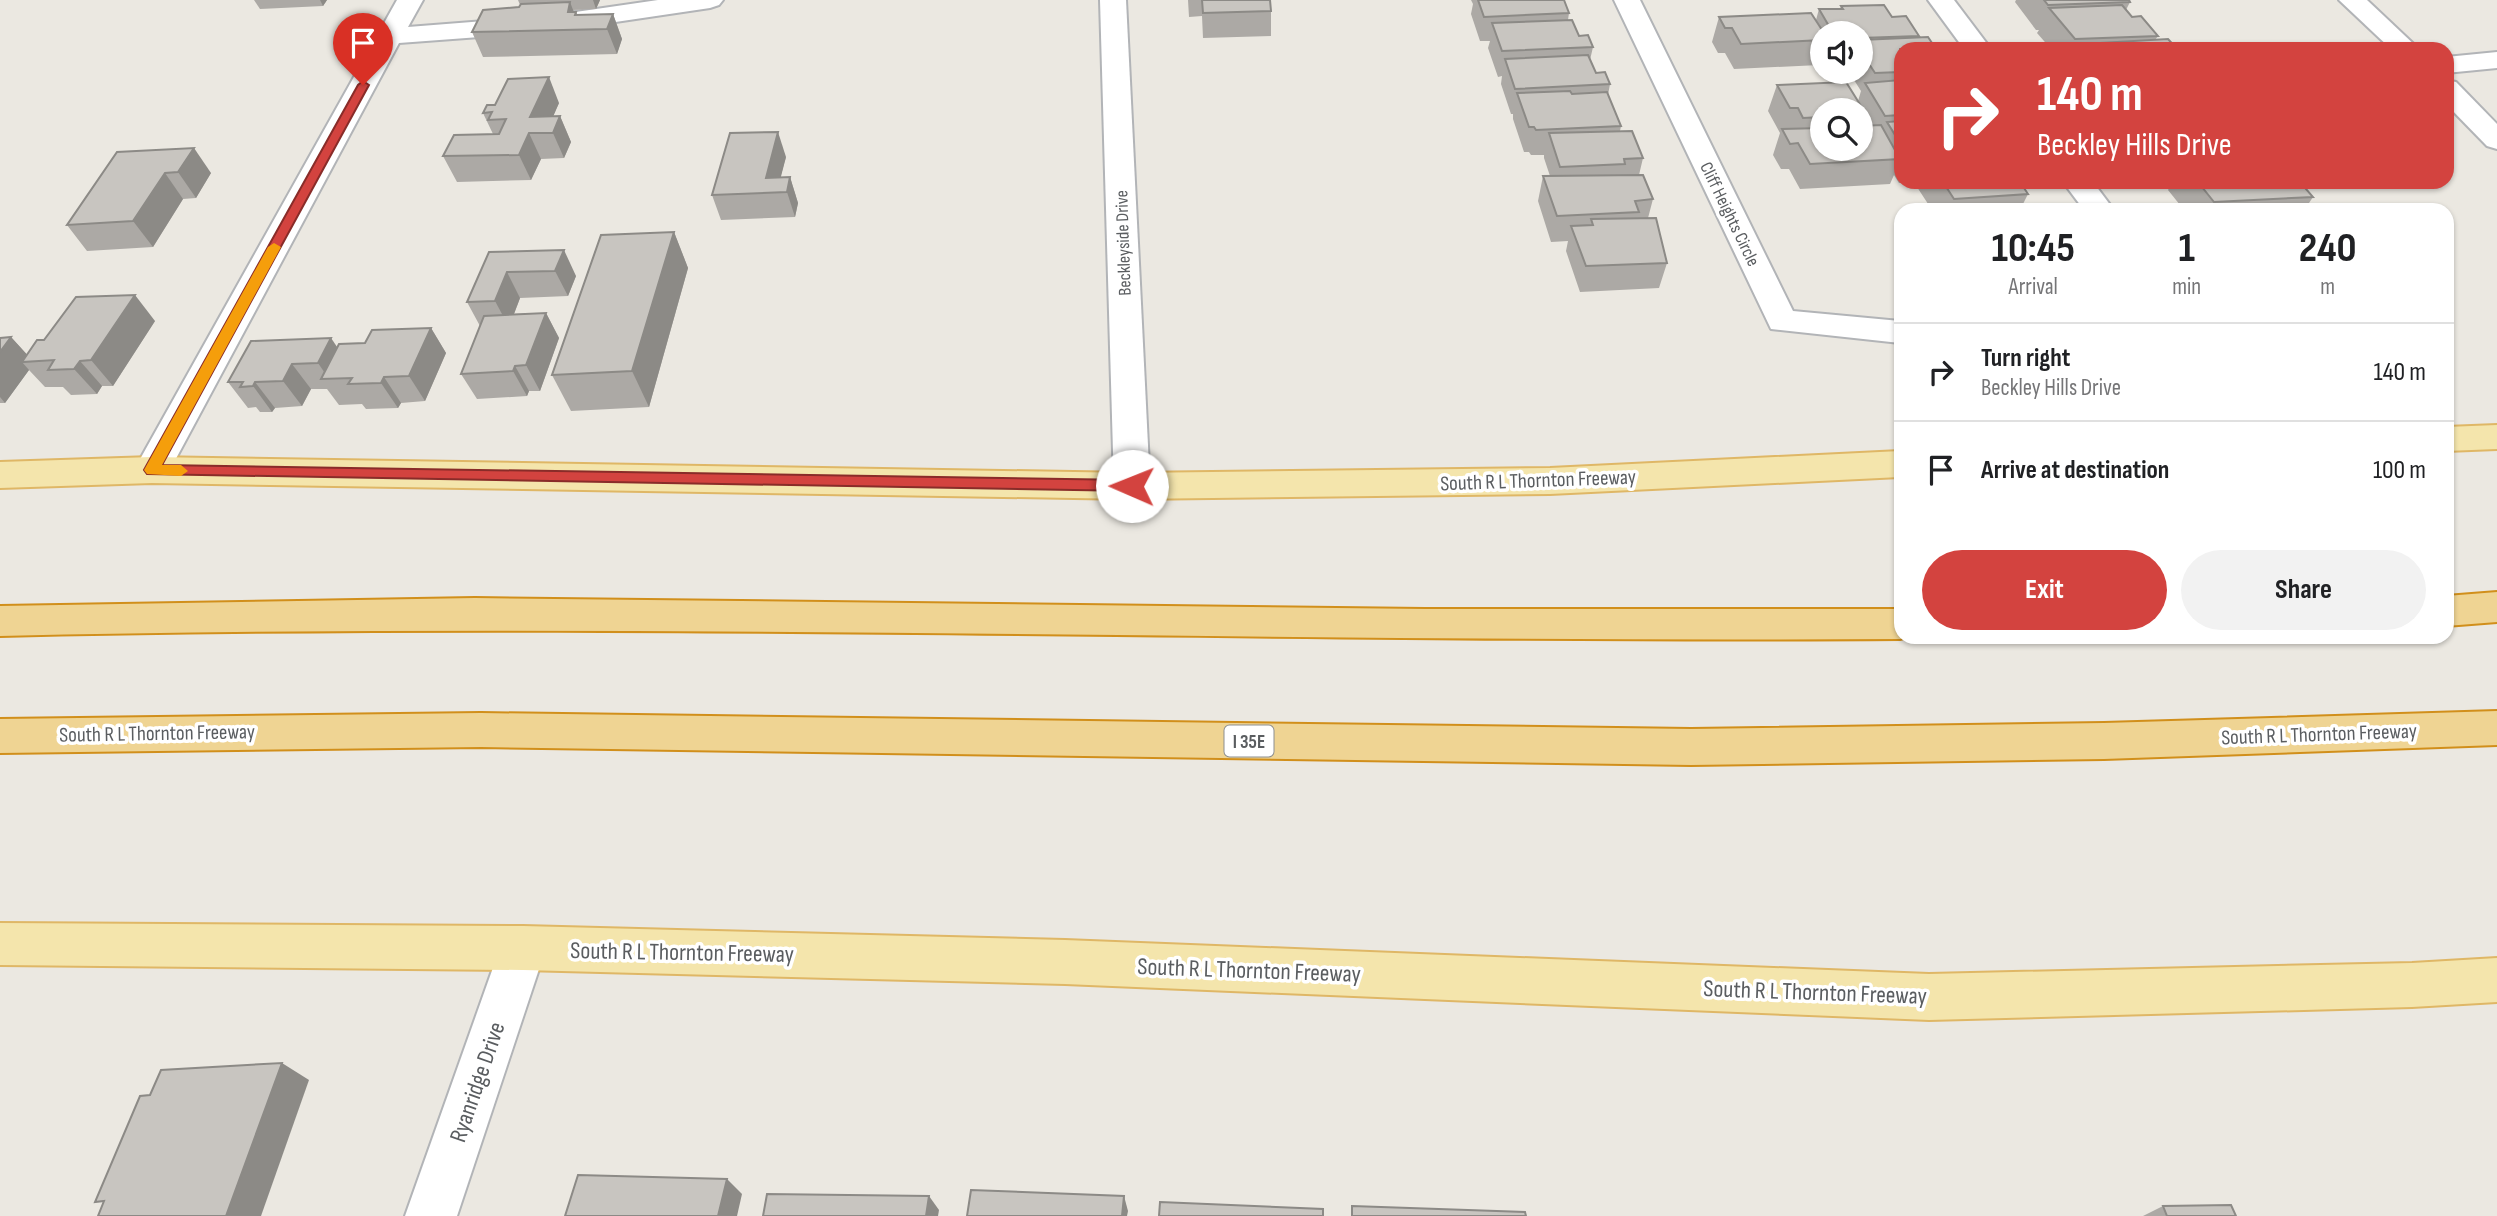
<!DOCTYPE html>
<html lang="en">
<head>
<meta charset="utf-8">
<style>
  :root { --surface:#fff; --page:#f2f2f2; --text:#202124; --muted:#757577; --line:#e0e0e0; --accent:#d3433f }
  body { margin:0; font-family:"Sofia Sans Condensed",sans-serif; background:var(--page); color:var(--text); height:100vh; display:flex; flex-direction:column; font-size:26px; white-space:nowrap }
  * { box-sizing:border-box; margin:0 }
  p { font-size:23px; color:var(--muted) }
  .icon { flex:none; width:38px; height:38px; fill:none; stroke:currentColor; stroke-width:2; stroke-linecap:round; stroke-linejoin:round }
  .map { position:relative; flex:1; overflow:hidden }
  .panel { position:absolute; left:1894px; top:203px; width:560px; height:441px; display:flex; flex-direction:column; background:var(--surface); border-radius:21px; box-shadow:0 2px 5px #0004 }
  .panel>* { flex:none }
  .top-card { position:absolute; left:1894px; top:42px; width:560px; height:147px; border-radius:21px; box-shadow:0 2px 5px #0004; background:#d3433f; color:#fff; overflow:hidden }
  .tools { position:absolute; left:1810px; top:21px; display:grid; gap:14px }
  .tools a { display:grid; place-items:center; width:63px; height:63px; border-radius:50%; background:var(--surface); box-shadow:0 2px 5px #0004; font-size:35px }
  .pin { position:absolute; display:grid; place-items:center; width:60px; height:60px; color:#fff; margin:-72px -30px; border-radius:50% 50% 50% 0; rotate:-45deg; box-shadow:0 0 7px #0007 }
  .pin .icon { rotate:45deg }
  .me { position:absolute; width:77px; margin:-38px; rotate:271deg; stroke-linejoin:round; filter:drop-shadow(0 0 5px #0008) }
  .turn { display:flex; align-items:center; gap:24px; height:147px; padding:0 28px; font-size:32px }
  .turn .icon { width:91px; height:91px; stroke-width:2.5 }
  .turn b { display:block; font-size:49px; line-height:60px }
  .eta { display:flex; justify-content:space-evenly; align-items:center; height:119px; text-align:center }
  .eta b { font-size:42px; font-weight:700; line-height:49px }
  .primary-button { display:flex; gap:14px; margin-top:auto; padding:14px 28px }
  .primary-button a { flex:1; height:80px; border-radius:42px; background:var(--accent); color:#fff; font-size:28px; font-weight:700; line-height:80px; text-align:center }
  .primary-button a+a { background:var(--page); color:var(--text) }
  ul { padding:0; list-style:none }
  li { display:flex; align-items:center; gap:21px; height:98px; padding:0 28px; border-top:2px solid var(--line) }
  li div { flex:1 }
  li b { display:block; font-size:26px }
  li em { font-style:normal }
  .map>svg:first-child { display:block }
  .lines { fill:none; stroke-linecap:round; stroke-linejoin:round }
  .minor-casing { stroke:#b2b4b7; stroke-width:4 }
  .major-casing { stroke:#dfb766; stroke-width:4 }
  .highway-casing { stroke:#d18f1b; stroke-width:4 }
  .minor { fill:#fff; fill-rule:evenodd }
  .major { fill:#f4e5ac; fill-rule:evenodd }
  .highway { fill:#efd493; fill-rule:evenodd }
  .wall { fill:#aca9a5; fill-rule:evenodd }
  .shaded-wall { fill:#8c8a86 }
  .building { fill:#c8c5c0; stroke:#8c8a86; stroke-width:2 }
  .route { fill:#d3433f; stroke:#892c29; stroke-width:2 }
  .slow { fill:#f59e0b }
  .labels { text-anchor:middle; stroke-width:7; stroke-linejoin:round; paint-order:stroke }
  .far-street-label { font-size:18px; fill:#5a5d60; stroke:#fff }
  .shield { fill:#fff; stroke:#8c8e90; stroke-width:2 }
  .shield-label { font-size:19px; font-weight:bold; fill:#5a5d60 }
  .street-label { font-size:21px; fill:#5a5d60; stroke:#fff }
  .near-street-label { font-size:24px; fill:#5a5d60; stroke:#fff }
</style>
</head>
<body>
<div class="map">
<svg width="2497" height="1216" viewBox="0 0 2497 1216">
  <rect width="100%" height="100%" fill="#ebe8e1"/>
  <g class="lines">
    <g class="minor-casing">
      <g id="minor">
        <path d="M397,0h26l-15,27 140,-11 110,-16h65l-4,5 -9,3 -162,24 -149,11 -234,436 -13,4 -13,-4 -5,-9z"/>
        <path d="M1100,0h26l24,486 -5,9 -13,4 -13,-4 -5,-9z"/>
        <path d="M1614,0h26l153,311 107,10v22l-129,-14z"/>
        <path d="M1928,0h26l37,49h-27z"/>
        <path d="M2339,0h28l52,49h-28z"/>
        <path d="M2497,52v16l-51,5v-16z"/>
        <path d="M2446,80l10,2 41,42v25l-10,-3 -41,-42z"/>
        <path d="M2063,182h30l21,28h-30z"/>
        <path d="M523,926l16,7 7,15 -89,268h-52l95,-268 7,-15z"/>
      </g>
    </g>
    <g class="major-casing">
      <g id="major">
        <path d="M2497,425v24l-51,2v-24z"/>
        <path d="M1900,451v26l-350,17 -418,5 -980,-16 -152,5v-26l152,-5 980,16 418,-5z"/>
        <path d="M0,923l523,3 542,14 864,34 483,-11 85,-5v44l-85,5 -483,13 -864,-36 -542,-14 -523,-5z"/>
      </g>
    </g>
    <g class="highway-casing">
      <g id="highway">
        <path d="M2497,592v30l-51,4v-30z"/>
        <path d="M475,598l950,11h475v28h7l-7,2c-633,4 -1267,-18 -1900,-3v-30z"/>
        <path d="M2497,711v34l-393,14 -413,6 -1210,-18 -481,6v-34l481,-6 1210,16 413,-6z"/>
      </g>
    </g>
    <use href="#minor" class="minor"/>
    <use href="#major" class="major"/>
    <use href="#highway" class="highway"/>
  </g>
  <g class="wall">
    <path d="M254,0h73l-4,6 -63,3z"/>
    <path d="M518,0h82l-4,9 -23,1 5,5 35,-1 9,25 -5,15 -134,3 -11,-25 47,-25 1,-2z"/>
    <path d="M1188,0h82l1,11v25l-68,2 -1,-22 -13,1z"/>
    <path d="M1471,0h93l5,13 -1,7 11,16 14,11 -3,13 6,13 14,11 -2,11 13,31 -1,5 23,27 -4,17 14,24 -5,19 19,45 -8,25 -79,4 -14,-41 2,-10 -17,1 -13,-41 5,-25h7l-6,-18v-3h-13l-2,-3h-5l-11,-33v-5h-2l-10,-30 1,-8 -4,1 -10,-29 2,-7h-10l-9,-27 2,-10z"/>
    <path d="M2016,0h113l1,2 -4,8 6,7 26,19 -3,4 22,9h-126l-14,-16 2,-3h-3l-21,-28z"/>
    <path d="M1841,6l51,11 27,19v2l-19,11v133h12l-13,1 -5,-8 -4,9 -90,5 -11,-20h-8l-8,-14 7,-22 -12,-22 9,-26 81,16 3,-10 -12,-19h11v-39h-38v25l-3,7 -85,4 -9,-16h-7l-6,-11 7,-25 97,3 3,-11h21zM1822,110h38v39h-38z"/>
    <path d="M559,103l-6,13h7l11,26 -7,16 -23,1 -10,21 -74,2 -14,-26 50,-22 -10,-21z"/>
    <path d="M117,152l94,21 -15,25 -13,1 -30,48 -66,4 -20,-26z"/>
    <path d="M786,157l-6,21 10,-1 8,26 -3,14 -74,3 -9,-25z"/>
    <path d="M1919,182h108l-3,6 4,6 -8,16h-88l-15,-23z"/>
    <path d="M2173,182h127l13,15 -6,9 23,4h-146l-16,-20z"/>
    <path d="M674,232l14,36 -39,139 -78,4 -19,-36z"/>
    <path d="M489,252l87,24 -8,20 -48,2 -6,16 32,-1 13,25 -19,53h-11l-2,5 -50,3 -16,-25 19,-48 -13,-24z"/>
    <path d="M155,321l-42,65h-11l-5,8 -26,1 -8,-8h-18l-16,-17 -24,33h-5v-65l11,-1 16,18 17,-15z"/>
    <path d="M431,328l15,25 -21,48 -24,2 -3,5 -32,1 -4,-5 -23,1 -12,-16h-16l-9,17 -27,2 -3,4h-12l-4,-5 -8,1 -20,-26 109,-35 28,-4z"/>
    <path d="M2163,1206l73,10h-93z"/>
  </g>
  <g class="shaded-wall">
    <path d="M320,0h7l-4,6z"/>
    <path d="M593,0h7l-4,9z"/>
    <path d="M570,2l5,13 1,-3 7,17 -15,-17z"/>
    <path d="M613,14l9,25 -5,15 -10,-25z"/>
    <path d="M549,77l10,26 -13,30 -16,-16z"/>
    <path d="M560,116l11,26 -7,16 -11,-25z"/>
    <path d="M778,132l8,25 -9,35 -11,-14z"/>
    <path d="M529,133l12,26 -10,21 -12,-25z"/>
    <path d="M194,148l17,25 -15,25 -18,-26z"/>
    <path d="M165,173l18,26 -30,48 -20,-26z"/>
    <path d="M790,177l8,26 -3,14 -8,-25z"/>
    <path d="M674,232l14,36 -39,139 -17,-36z"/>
    <path d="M564,250l12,26 -8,20 -13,-25z"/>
    <path d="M507,272l13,26 -11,29 -14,-26z"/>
    <path d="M135,295l20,26 -42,65 -22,-26z"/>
    <path d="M546,313l13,25 -19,53 -14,-26z"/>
    <path d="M431,328l15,25 -21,48 -16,-25z"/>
    <path d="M11,337l22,24 -11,1 7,8 -24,33 -5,-6v-45z"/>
    <path d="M331,338l17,25 -19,16 -11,-16z"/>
    <path d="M80,361l22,25 -5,8 -23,-25z"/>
    <path d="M292,364l19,25 -9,17 -19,-25z"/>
    <path d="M515,366l14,25 -2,5 -14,-25z"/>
    <path d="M384,377l17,26 -3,5 -17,-25z"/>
    <path d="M255,382l20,26 -3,4 -19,-26z"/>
    <path d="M282,1063l27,17 -48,136h-35z"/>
    <path d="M727,1179l15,15 -5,22h-19z"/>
    <path d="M929,1196l10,14 -1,6h-12z"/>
    <path d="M1124,1196l4,15 -1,5h-5z"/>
  </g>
  <g class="building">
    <path d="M1202,0h68l1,11 -68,2z"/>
    <path d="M1478,0h86l5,13 -85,4z"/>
    <path d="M2044,0h85l1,2 -82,3z"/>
    <path d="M570,2l-2,10h8l-1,3 38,-1 -6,15 -135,3 11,-22 36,-3 2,-3z"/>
    <path d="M1884,5l8,12 14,-1 13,20 -59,2v-5h-27l-14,-24h24l-2,-3z"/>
    <path d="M2122,5l10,12 9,-1 17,20 -83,3 -26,-31z"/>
    <path d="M1811,13l13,20h-2v7l-81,4 -9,-16h-7l-6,-11z"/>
    <path d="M1572,20l7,16 9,-1 5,12 -91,4 -10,-28z"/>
    <path d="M1928,37l8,12h-36v23l-25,1 -15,-23v-10z"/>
    <path d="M2168,39l9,10h-91l-5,-5z"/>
    <path d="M1588,55l8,18 9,-1 5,12 -95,5 -10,-30z"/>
    <path d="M549,77l-19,40 30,-1 -7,17h-24l-10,22 -76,1 11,-21 45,-1 7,-15 -18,1 4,-8 -9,1 4,-8h8l13,-26z"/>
    <path d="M1900,80v35l-15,1 -20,-33z"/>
    <path d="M1846,82l20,32 -6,1v-5h-38v7l-19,1 -5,-10h-8l-13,-23z"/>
    <path d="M1570,91l2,3 35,-2 14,34 -85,4 -2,-3h-5l-12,-34z"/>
    <path d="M1900,121v22l-13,-21z"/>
    <path d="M1881,125l19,34 -90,5 -12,-21 -8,1 -8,-15 40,-1v21h38v-23z"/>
    <path d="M1632,131l11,27 -19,1 1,5 -65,3 -11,-34z"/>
    <path d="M778,132l-12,46 24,-1 -3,15 -75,3 18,-62z"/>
    <path d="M194,148l-16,24 -13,1 -32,48 -66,4 50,-73z"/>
    <path d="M1643,175l10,24 -18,2 4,11 -82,4 -14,-40z"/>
    <path d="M1943,182h77l8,12 -74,5z"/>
    <path d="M2198,182h102l13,15 -99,5z"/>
    <path d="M2326,205l4,5h-100z"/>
    <path d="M1656,218l11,45 -81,3 -15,-40 22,-1 -2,-6z"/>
    <path d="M674,232l-42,139 -80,4 49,-140z"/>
    <path d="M564,250l-9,21 -48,1 -12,29 -28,1 22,-50z"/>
    <path d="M135,295l-44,65 -11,1 -6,8 -26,1 6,-10 -32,2 15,-22h7l32,-43z"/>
    <path d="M546,313l-20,52 -11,1 -2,5 -52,3 23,-58z"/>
    <path d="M431,328l-22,48 -25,1 -3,6 -33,1 4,-6 -31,1 18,-35 26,-1 7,-13z"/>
    <path d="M11,337l-11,15v-14z"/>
    <path d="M331,338l-13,25 -26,1 -9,17 -28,1 -2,4 -13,1 3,-5h-15l23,-41z"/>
    <path d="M282,1063l-56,153h-128l6,-15 -9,1 45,-106 10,-1 11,-25z"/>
    <path d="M578,1175l149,4 -9,37h-153z"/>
    <path d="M971,1190l153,6 -2,20h-155z"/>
    <path d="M767,1194l162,2 -3,20h-163z"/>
    <path d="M1160,1202l163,7v7h-164z"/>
    <path d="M2231,1205l5,11h-69l-4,-10z"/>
    <path d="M1352,1206l173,6 1,4h-174z"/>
  </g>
  <path class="route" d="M363,81l6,4 -207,380 970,15 8,6 -8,5 -985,-17 -3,-4 214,-385z"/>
  <path class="slow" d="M274,243l7,4 -119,218h19l7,6 -7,5 -34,-2 -3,-4 124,-223z"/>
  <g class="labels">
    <g class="far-street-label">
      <text transform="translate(1730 214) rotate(64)" y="6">Cliff Heights Circle</text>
      <text transform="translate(1123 243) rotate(-92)" y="6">Beckleyside Drive</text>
    </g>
    <rect class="shield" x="1224.5" y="725.5" width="49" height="31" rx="5"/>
    <g class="shield-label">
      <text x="1249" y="748">I 35E</text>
    </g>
    <g class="street-label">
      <text transform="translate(1538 480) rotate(-2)" y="7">South R L Thornton Freeway</text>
      <text transform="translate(157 733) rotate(-1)" y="7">South R L Thornton Freeway</text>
      <text transform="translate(2319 734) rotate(-2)" y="7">South R L Thornton Freeway</text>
    </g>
    <g class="near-street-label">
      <text transform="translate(682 952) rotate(1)" y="8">South R L Thornton Freeway</text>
      <text transform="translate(1249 970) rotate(2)" y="8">South R L Thornton Freeway</text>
      <text transform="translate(1815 992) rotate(2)" y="8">South R L Thornton Freeway</text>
      <text transform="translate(477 1082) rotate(-71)" y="8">Ryanridge Drive</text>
    </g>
  </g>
</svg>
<div class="tools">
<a><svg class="icon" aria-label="sound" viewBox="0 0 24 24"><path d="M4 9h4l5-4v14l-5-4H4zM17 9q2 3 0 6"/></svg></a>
<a><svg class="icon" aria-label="search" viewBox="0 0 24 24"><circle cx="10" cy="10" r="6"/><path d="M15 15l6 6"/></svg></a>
</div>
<div class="pin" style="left:363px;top:85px;background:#d93025"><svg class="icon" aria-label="arrive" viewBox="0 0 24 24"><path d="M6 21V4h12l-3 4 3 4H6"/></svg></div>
<svg class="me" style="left:1132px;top:486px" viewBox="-20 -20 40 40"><circle r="19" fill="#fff"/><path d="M0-13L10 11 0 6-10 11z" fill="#d3433f"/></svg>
<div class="top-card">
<div class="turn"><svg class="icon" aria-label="right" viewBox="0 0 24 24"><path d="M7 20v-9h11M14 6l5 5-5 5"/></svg><div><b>140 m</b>Beckley Hills Drive</div></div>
</div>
<section class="panel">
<div class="eta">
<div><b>10:45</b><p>Arrival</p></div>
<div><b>1</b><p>min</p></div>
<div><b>240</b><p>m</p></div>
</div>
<ul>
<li><svg class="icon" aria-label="right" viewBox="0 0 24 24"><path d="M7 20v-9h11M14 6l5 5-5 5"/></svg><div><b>Turn right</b><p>Beckley Hills Drive</p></div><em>140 m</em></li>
<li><svg class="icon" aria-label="arrive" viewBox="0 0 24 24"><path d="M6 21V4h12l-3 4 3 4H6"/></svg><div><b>Arrive at destination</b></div><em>100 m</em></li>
</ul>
<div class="primary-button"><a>Exit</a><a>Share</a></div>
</section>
</div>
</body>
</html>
